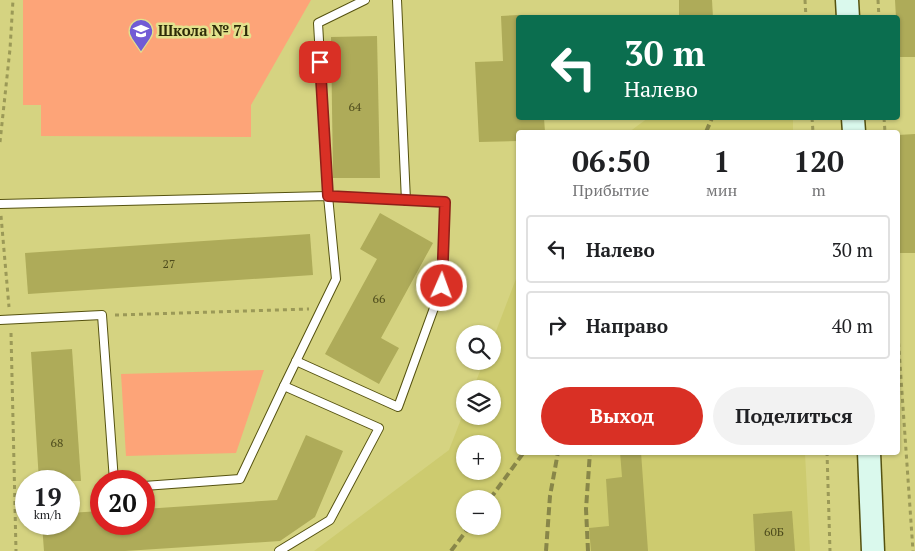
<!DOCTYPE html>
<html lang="ru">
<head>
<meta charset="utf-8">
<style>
  :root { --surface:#fff; --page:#f2f2f2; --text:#202124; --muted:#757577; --line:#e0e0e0; --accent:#d93025 }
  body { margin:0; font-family:"PT Serif",serif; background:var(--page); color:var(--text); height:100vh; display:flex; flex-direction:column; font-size:19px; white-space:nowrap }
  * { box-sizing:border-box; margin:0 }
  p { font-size:16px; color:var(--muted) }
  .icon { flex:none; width:28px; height:28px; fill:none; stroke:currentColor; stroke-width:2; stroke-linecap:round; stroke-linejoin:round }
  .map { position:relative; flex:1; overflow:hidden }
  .side { position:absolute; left:516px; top:130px; width:384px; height:325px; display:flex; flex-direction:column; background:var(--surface); border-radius:5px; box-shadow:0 1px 4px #0004 }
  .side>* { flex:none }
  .banner { position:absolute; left:516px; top:15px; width:384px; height:105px; border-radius:5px; box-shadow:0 1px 4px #0004; background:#0b6e4f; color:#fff; overflow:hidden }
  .controls { position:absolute; left:456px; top:325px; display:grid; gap:10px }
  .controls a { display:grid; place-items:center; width:45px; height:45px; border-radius:50%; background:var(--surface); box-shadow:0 1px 4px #0004; font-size:25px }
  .speed { position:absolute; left:15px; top:470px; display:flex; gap:10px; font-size:25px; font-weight:700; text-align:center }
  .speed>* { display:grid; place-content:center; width:65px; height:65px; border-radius:50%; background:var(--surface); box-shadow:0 1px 4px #0004; line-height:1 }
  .speed small { font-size:12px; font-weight:400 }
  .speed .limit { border:8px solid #d22; background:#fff; color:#111 }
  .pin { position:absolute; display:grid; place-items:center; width:42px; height:42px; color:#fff; margin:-21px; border-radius:10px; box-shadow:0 2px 8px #0006 }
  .me { position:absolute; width:55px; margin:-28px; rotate:2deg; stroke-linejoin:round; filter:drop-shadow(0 0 4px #0008) }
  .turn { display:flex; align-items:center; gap:18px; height:105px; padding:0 25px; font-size:22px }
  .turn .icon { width:65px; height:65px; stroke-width:2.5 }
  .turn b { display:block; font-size:35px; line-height:42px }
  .eta { display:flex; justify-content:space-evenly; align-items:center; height:85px; text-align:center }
  .eta b { font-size:30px; font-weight:800; line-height:35px }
  .primary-button { display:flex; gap:10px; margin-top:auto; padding:10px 25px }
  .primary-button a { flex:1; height:58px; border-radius:30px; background:var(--accent); color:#fff; font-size:20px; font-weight:800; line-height:58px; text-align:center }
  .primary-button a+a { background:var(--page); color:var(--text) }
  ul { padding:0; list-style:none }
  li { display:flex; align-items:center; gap:15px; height:68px; margin:0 10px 8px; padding:0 15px; border:2px solid var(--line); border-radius:5px }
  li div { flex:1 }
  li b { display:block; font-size:19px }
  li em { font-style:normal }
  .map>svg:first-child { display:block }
  .built { fill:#cdcb6f; fill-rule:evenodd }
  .green { fill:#fda478 }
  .building { fill:#aeab59 }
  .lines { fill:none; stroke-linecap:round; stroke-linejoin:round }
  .service-casing { stroke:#555210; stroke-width:10 }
  .secondary-casing { stroke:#555210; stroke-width:25 }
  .path { stroke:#9b9957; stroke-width:3; stroke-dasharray:4 4; stroke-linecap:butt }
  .service { stroke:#fff; stroke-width:8 }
  .secondary { stroke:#daf9ed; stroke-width:22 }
  .rail { stroke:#888649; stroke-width:4; stroke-dasharray:8 4; stroke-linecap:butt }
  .route-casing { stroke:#8d1f18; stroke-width:12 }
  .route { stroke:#d93025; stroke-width:9 }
  .labels { text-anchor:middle; stroke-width:5; stroke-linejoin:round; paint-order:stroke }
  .number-label { font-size:12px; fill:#4d4b1c }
  .poi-label { font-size:15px; font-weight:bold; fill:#2d2b08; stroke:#e2e18d; text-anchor:start }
</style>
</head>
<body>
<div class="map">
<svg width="915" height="551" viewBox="0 0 915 551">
  <rect width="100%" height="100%" fill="#d5d381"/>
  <g class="built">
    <path d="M648,118h145v14h-164z"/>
    <path d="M519,271v181l286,1 5,98h-496l135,-101 16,-41v7h27v-27h-19l11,-28h8l1,-22zM465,444h27v27h-27zM465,499h27v27h-27z"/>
  </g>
  <g class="green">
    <path d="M23,0h288l-60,105v32l-210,-1v-31h-18z"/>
    <path d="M264,370l-28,83 -110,3 -5,-82z"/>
  </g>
  <g class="building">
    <path d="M679,0h33l1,18h-34z"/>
    <path d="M895,0h20v57h-17v-39h-2z"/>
    <path d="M519,15v103h25l1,14h-26v9l-40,1 -4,-80 28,-1 -2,-45z"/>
    <path d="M377,36l3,142h-47l-2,-141z"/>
    <path d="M915,134v119h-17v-118z"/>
    <path d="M380,213l53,30 -52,95 18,10 -20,36 -54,-30 52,-95 -17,-10z"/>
    <path d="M310,234l3,41 -285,19 -3,-41z"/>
    <path d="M72,349l9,132h-42l-8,-129z"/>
    <path d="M306,435l37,16 -28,66 -35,24 -155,10h-81l-2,-27h27v-11l32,-2v13h43v-15l133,-9z"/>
    <path d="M620,452h21l7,99h-57l-2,-23 20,-2 -3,-47 16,-2z"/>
    <path d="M792,511l3,40h-40l-2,-37z"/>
  </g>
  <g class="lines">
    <g class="service-casing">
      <g id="service">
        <path d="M397,0l9,201"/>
        <path d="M0,204l328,-8 117,6 -3,84 -44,121 -102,-46"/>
        <path d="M0,320l102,-5 12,166"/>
        <path d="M144,486l96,-7 44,-93"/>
        <path d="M279,551l51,-31 49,-92 -95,-42 52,-107 -8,-83 -10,-173 47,-23"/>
      </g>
    </g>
    <g class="secondary-casing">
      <g id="secondary">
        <path d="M847,0l1,18"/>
        <path d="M853,118l1,14"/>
        <path d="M869,452l4,99"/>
      </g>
    </g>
    <g class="path">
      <path d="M805,0l1,18"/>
      <path d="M878,0l1,18"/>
      <path d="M812,118l1,14"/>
      <path d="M884,118l1,14"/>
      <path d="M0,142l10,-93 3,-49"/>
      <path d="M1,216l8,91"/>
      <path d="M115,315l194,-6"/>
      <path d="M11,333l5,218"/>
      <path d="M898,335l15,216"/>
      <path d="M827,452l3,99"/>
    </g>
    <use href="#service" class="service"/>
    <use href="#secondary" class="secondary"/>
    <g class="rail">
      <path d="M706,132l6,-14"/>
      <path d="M490,499l34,-47"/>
      <path d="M451,551l19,-25"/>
      <path d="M546,551l4,-55 8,-44"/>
      <path d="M588,551l-2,-42 4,-57"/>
    </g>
  </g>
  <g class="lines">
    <g class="route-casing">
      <path id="route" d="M320,62l8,134 117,6 -3,84"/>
    </g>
    <use href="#route" class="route"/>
  </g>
  <defs>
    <g id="school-pin" transform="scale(1.25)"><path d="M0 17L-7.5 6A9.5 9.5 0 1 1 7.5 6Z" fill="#715bd5" stroke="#e2e18d"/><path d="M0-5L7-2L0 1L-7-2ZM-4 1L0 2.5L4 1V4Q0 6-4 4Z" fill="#fff"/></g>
  </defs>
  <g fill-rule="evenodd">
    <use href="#school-pin" x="141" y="31"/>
  </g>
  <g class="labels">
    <g class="number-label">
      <text x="355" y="111">64</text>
      <text x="169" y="268">27</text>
      <text x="379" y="303">66</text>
      <text x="57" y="447">68</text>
      <text x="774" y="536">60Б</text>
    </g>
    <g class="poi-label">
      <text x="158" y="36">Школа № 71</text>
    </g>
  </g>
</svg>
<div class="controls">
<a><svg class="icon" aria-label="search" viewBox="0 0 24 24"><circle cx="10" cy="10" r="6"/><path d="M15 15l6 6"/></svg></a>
<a><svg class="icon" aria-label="layers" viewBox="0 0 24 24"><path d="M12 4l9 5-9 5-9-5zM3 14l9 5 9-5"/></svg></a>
<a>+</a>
<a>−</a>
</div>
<div class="speed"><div>19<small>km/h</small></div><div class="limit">20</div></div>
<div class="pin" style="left:320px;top:62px;background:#d93025"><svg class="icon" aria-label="arrive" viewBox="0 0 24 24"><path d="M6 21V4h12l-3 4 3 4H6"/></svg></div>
<svg class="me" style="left:442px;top:286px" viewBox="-20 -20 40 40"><circle r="17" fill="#d93025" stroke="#fff" stroke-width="3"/><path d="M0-11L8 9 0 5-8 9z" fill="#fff"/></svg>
<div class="banner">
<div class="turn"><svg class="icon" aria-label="left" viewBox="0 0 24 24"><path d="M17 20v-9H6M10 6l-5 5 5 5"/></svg><div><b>30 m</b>Налево</div></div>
</div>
<section class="side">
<div class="eta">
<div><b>06:50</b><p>Прибытие</p></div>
<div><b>1</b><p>мин</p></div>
<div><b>120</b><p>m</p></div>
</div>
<ul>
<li><svg class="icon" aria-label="left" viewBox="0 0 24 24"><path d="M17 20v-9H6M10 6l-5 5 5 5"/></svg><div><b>Налево</b></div><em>30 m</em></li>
<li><svg class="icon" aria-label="right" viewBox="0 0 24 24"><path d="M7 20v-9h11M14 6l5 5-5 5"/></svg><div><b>Направо</b></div><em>40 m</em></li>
</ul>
<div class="primary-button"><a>Выход</a><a>Поделиться</a></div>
</section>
</div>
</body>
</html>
